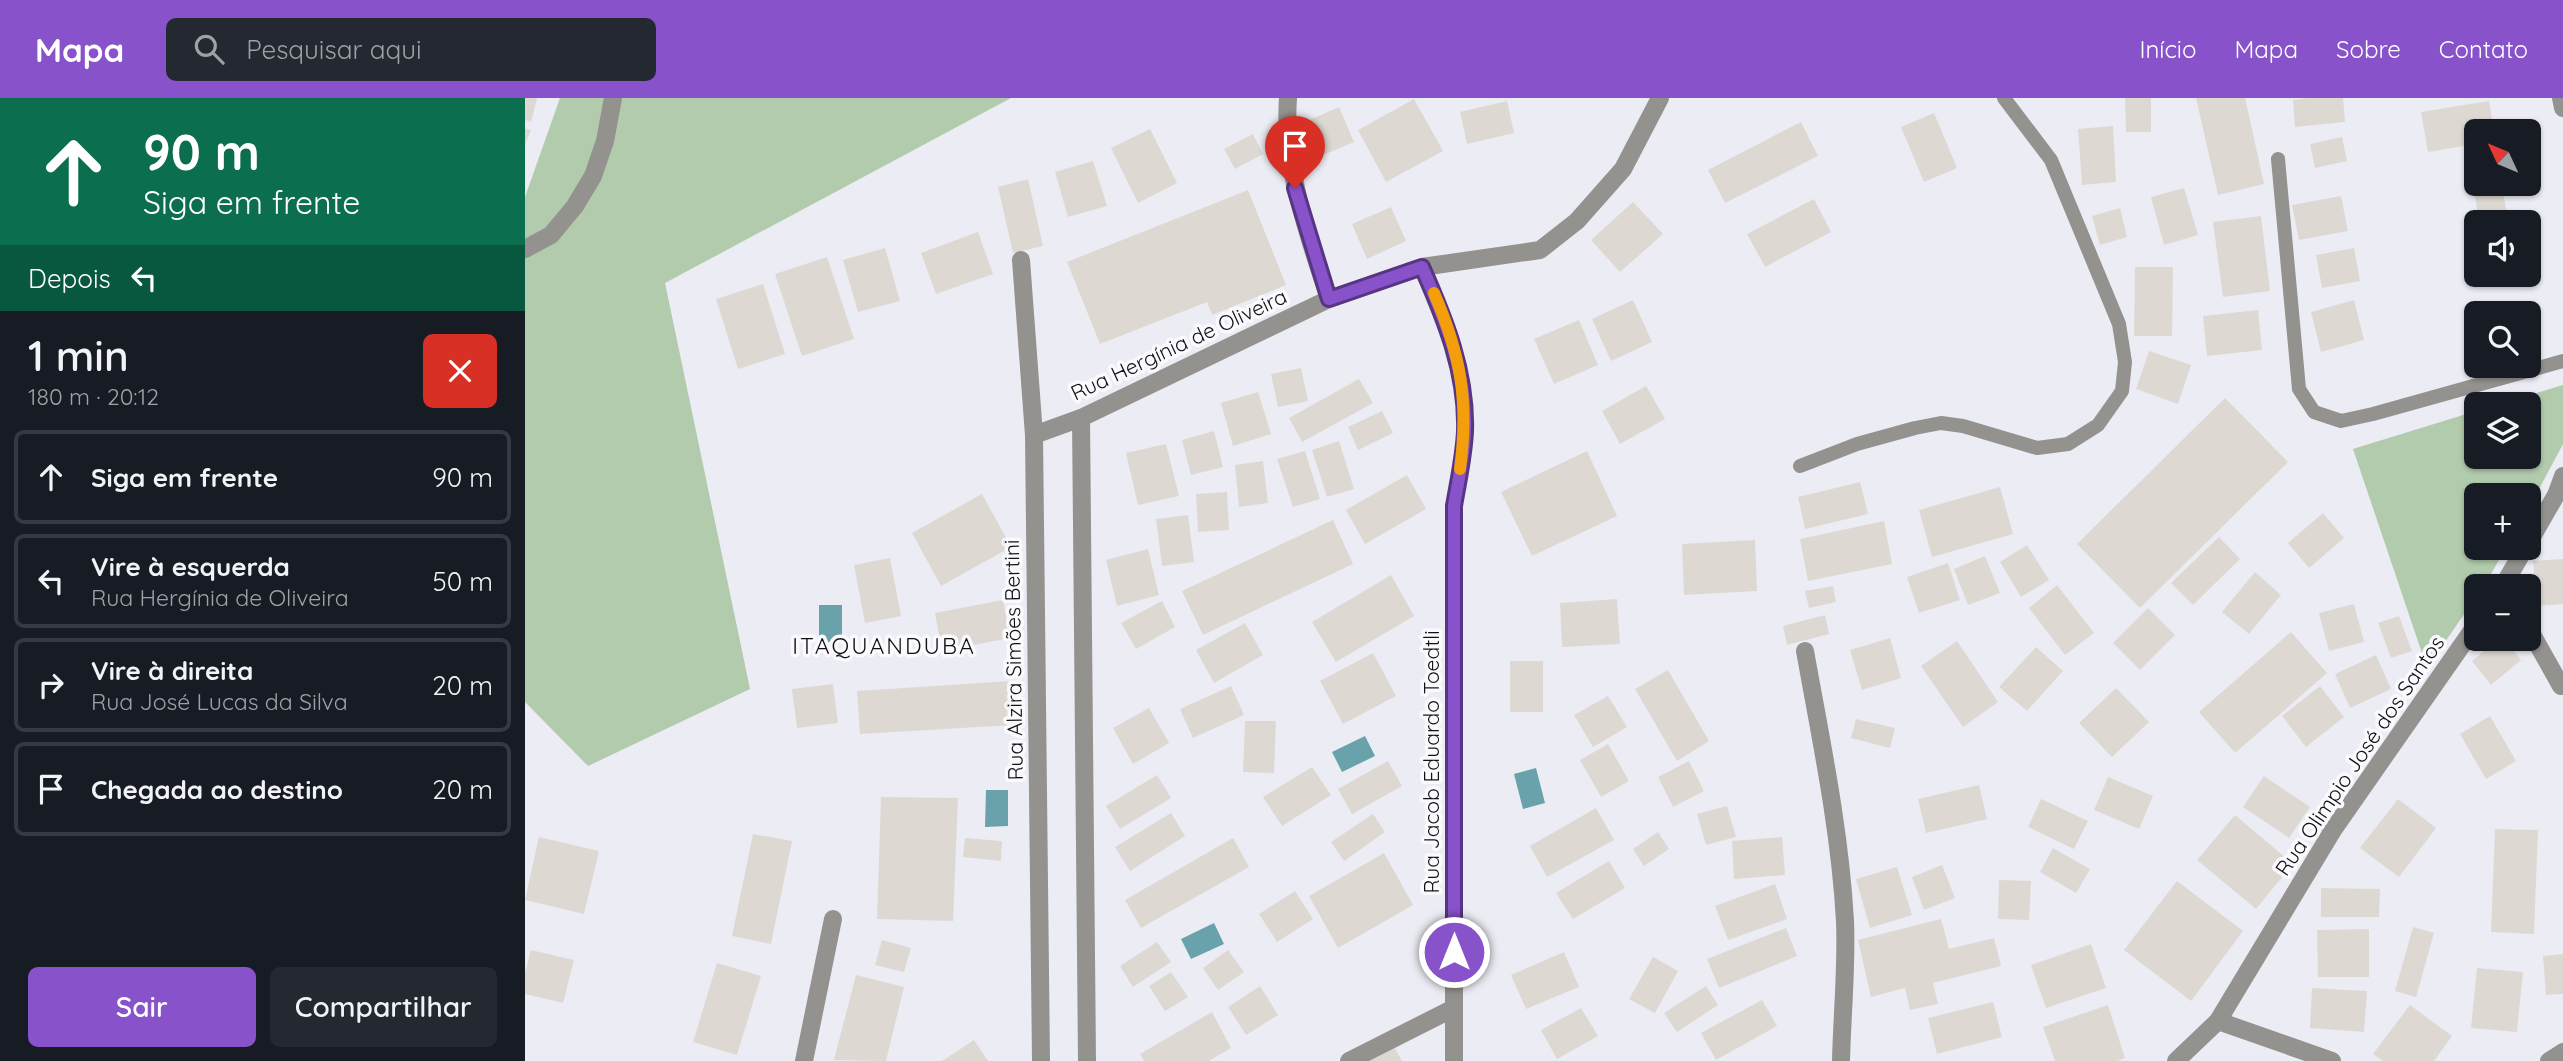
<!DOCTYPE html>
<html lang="pt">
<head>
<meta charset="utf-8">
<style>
  :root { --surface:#171b24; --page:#242831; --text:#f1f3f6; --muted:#9ea1a6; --line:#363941; --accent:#8752ca }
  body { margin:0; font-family:Quicksand,sans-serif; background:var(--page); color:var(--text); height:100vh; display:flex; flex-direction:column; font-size:26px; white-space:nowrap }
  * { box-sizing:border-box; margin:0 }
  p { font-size:23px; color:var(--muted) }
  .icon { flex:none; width:38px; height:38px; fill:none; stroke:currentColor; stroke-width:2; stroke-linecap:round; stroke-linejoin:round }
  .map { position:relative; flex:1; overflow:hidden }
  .details { display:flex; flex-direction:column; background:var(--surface); width:525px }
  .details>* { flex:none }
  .banner { background:#0b6e4f; color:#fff; overflow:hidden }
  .needle { width:46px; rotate:314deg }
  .controls { position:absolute; left:1939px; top:21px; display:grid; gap:14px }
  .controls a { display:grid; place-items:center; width:77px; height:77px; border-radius:10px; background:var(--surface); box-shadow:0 2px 5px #0004; font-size:35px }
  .pin { position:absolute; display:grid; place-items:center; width:60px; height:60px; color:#fff; margin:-72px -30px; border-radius:50% 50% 50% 0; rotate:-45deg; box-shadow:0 0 7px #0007 }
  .pin .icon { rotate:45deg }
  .me { position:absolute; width:77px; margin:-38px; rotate:0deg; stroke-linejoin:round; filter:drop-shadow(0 0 5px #0008) }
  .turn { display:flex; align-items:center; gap:24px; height:147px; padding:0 28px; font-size:32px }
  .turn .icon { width:91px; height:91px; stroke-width:2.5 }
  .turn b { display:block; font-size:49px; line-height:60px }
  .then { display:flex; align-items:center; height:66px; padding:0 28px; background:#0003; gap:14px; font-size:26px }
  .round { display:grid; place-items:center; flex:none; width:74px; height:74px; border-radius:10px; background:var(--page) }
  .summary { display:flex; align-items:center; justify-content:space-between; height:119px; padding:0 28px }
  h1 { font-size:42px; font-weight:600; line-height:52px }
  .cta { display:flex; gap:14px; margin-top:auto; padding:14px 28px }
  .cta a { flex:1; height:80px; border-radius:10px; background:var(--accent); color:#fff; font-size:28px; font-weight:600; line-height:80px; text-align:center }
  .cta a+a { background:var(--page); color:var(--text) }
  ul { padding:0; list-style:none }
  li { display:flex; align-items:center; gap:21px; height:94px; margin:0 14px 10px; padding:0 14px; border:4px solid var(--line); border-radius:10px }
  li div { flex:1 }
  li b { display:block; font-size:26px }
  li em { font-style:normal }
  header { display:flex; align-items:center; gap:42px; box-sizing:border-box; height:98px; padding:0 35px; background:var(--accent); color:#fff }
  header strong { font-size:33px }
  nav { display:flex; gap:38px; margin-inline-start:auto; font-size:24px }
  .search { width:490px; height:63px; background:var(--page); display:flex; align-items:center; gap:18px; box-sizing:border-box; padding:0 24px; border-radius:10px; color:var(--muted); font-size:26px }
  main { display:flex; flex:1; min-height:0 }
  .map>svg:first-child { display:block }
  .green { fill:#b2cbac }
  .water { fill:#69a2ab }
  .building { fill:#ddd9d2 }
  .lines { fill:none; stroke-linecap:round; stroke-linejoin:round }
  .service { stroke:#93928e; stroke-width:14 }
  .minor { stroke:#93928e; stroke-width:18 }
  .route-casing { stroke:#583583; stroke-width:18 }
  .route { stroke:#8752ca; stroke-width:12 }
  .slow { stroke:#f59e0b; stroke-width:12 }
  .labels { text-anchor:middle; stroke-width:7; stroke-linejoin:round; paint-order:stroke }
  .street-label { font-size:21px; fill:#111013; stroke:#fafafe }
  .neighbourhood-label { font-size:23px; letter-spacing:2px; fill:#111013; stroke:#fafafe }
</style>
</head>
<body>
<header>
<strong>Mapa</strong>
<div class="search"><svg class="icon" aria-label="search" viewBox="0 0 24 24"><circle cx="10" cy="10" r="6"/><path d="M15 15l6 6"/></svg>Pesquisar aqui</div>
<nav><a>Início</a><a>Mapa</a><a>Sobre</a><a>Contato</a></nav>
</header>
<main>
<section class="details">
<div class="banner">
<div class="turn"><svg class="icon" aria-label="ahead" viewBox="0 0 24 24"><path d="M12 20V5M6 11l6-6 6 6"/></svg><div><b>90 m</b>Siga em frente</div></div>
<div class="then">Depois<svg class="icon" aria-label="left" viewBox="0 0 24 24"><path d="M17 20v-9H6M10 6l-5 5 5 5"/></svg></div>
</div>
<div class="summary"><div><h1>1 min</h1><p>180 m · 20:12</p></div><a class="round" style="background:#d93025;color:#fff"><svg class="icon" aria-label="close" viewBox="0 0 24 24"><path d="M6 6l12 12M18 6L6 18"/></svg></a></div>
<ul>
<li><svg class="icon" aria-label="ahead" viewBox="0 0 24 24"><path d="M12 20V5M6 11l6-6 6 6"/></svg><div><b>Siga em frente</b></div><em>90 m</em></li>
<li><svg class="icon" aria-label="left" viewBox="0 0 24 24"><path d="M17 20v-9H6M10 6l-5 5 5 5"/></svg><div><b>Vire à esquerda</b><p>Rua Hergínia de Oliveira</p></div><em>50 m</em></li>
<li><svg class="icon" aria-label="right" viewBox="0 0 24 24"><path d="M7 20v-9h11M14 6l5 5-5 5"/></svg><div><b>Vire à direita</b><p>Rua José Lucas da Silva</p></div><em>20 m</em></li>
<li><svg class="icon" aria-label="arrive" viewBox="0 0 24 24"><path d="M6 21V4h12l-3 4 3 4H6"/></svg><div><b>Chegada ao destino</b></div><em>20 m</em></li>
</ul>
<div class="cta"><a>Sair</a><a>Compartilhar</a></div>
</section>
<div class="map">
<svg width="2038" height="963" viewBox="0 0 2038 963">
  <rect width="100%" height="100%" fill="#ececf4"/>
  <g class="green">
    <path d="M35,0h451l-346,185 85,406 -162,77 -63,-64v-505z"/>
    <path d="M2038,287v59l-34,64v-13h-53v53h30l-22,38h-8v11l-49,71 -74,-219 123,-38v46h53v-53h-29z"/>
  </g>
  <g class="water">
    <rect x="294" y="507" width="23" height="37"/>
    <path d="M840,638l10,20 -33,16 -10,-20z"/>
    <path d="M1011,670l9,35 -22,6 -9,-35z"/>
    <path d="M461,692h22v36l-23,1z"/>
    <path d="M689,825l10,21 -33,15 -10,-20z"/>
  </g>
  <g class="building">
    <path d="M0,0h12l-6,24 -6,-2z"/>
    <path d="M1600,0h26v34h-25z"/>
    <path d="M1671,0h49l19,86 -46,11z"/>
    <path d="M1783,0h35l2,24 -50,5 -2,-27z"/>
    <path d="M889,1l29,52 -57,31 -28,-52z"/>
    <path d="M982,3l7,32 -47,11 -7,-32z"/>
    <path d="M1964,3l5,30h-18v13l-48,8 -7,-40z"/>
    <path d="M814,9l15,35 -33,14 -16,-34z"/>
    <path d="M1409,15l23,55 -33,14 -23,-55z"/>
    <path d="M1276,24l17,34 -93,47 -17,-33z"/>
    <path d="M1588,28l3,56 -34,3 -4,-56z"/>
    <path d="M0,30l6,2 -6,15z"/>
    <path d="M625,31l27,54 -39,20 -27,-55z"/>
    <path d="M728,36l10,20 -28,15 -11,-20z"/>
    <path d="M1817,39l5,24 -32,7 -5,-24z"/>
    <path d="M568,63l14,45 -39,11 -13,-45z"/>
    <path d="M503,81l15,67 -30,7 -15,-66z"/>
    <path d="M1948,84l29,2 6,38h-29z"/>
    <path d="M1659,90l14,47 -34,10 -13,-48z"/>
    <path d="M723,92l38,95 -74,30 -5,-13 -107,42 -33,-82z"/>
    <path d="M1816,98l7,35 -49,9 -7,-35z"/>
    <path d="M1289,101l17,33 -66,35 -18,-33z"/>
    <path d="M1108,104l30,32 -43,38 -29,-32z"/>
    <path d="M866,109l15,34 -39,18 -15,-35z"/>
    <path d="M1595,110l7,29 -27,8 -8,-29z"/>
    <path d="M1736,118l9,75 -47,6 -10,-75z"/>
    <path d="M453,134l15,42 -57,20 -15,-41z"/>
    <path d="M360,150l15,53 -42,11 -15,-52z"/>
    <path d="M1829,150l6,33 -38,7 -6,-33z"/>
    <path d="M302,159l27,82 -52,17 -27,-82z"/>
    <path d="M1610,169h38l-1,69h-38z"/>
    <path d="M238,186l22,70 -47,15 -22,-70z"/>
    <path d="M1108,202l19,42 -41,19 -19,-42z"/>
    <path d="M1829,202l10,40 -43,12 -10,-40z"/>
    <path d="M1733,212l4,40 -55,6 -4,-40z"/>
    <path d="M1054,222l19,45 -44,19 -20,-45z"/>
    <path d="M1624,253l42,14 -13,39 -42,-15z"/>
    <path d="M776,270l7,33 -30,6 -7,-33z"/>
    <path d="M834,281l14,24 -71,39 -13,-24z"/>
    <path d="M1121,288l19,33 -45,25 -18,-33z"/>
    <path d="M733,294l13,42 -38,12 -12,-43z"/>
    <path d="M1700,300l63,64 -148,146 -63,-64z"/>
    <path d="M857,313l11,22 -35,17 -10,-23z"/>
    <path d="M689,333l9,36 -32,8 -9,-35z"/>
    <path d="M814,343l15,48 -27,8 -15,-47z"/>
    <path d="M641,346l13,52 -41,9 -12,-52z"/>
    <path d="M780,353l15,48 -27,8 -16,-48z"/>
    <path d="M1062,353l30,65 -85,40 -31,-64z"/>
    <path d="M738,363l5,42 -29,4 -4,-42z"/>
    <path d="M882,377l19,34 -61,35 -19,-34z"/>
    <path d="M1335,384l8,32 -63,15 -7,-32z"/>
    <path d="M1475,389l13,47 -81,23 -13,-47z"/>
    <path d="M702,394l2,38 -31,2 -2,-38z"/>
    <path d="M457,396l29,53 -70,39 -29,-53z"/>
    <path d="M1798,415l21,25 -35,30 -21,-25z"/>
    <path d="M663,417l6,47 -32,4 -6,-47z"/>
    <path d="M808,422l20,44 -150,71 -21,-44z"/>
    <path d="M1359,423l8,43 -84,17 -8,-42z"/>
    <path d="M1694,439l21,22 -47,46 -22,-22z"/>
    <path d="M1230,442l2,51 -73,4 -2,-51z"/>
    <path d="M1502,447l22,35 -28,17 -21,-35z"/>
    <path d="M623,451l11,46 -42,11 -11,-46z"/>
    <path d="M1460,458l15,37 -32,12 -14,-36z"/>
    <path d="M365,460l11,58 -36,7 -11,-58z"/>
    <path d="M2038,461v45l-26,2 -4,-45z"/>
    <path d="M1423,465l12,37 -41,13 -12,-36z"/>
    <path d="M1730,474l26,23 -32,39 -27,-22z"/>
    <path d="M866,477l23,41 -78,46 -24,-40z"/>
    <path d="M1532,487l37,48 -29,22 -36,-47z"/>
    <path d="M1308,488l3,16 -27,6 -4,-17z"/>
    <path d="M1092,501l3,45 -58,3 -2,-44z"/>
    <path d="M478,502l7,38 -68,13 -7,-38z"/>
    <path d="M637,503l13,26 -39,22 -15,-26z"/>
    <path d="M1829,506l10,38 -35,9 -10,-38z"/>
    <path d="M1623,510l27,27 -35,35 -27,-27z"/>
    <path d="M1300,517l4,19 -42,11 -4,-19z"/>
    <path d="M1874,518l13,35 -21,7 -13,-35z"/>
    <path d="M720,525l18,32 -49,28 -18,-33z"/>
    <path d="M1766,534l36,41 -92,80 -36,-41z"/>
    <path d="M1365,540l11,40 -39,12 -12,-40z"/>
    <path d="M1974,541h5l17,21 -30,25 -19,-24z"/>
    <path d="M1432,543l41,61 -35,25 -42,-61z"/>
    <path d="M1511,549l27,24 -36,40 -28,-24z"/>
    <path d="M848,555l23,43 -53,28 -23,-43z"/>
    <path d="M1851,557l15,34 -41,19 -15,-34z"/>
    <rect x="985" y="563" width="33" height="51"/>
    <path d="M1143,572l41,71 -32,20 -42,-72z"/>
    <path d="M486,583l2,44 -153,9 -3,-43z"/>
    <path d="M308,586l5,39 -41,5 -5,-39z"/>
    <path d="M706,588l13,29 -51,23 -13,-29z"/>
    <path d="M1795,588l24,31 -38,30 -24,-31z"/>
    <path d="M1591,590l33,34 -37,35 -33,-34z"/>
    <path d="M1083,598l19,31 -34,20 -19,-32z"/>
    <path d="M624,610l20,35 -36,21 -20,-36z"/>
    <path d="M1965,618l26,45 -30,18 -26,-45z"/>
    <path d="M1331,621l39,9 -5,20 -39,-10z"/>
    <path d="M720,623h31l-2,52 -31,-1z"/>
    <path d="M1083,646l21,37 -28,16 -21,-37z"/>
    <path d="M863,663l14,25 -50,28 -14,-25z"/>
    <path d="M1164,663l15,30 -31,16 -15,-30z"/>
    <path d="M787,669l19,28 -49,31 -19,-29z"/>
    <path d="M632,677l14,23 -51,31 -14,-23z"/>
    <path d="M1739,678l46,31 -21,31 -46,-31z"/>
    <path d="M1583,679l45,19 -14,33 -45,-19z"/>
    <path d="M1454,687l8,34 -61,14 -8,-34z"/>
    <path d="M356,699l77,1 -5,123 -76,-2z"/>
    <path d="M1516,701l47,22 -14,28 -46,-22z"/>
    <path d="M1873,701l38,29 -37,49 -39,-29z"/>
    <path d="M1202,708l9,31 -30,8 -9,-31z"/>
    <path d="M1071,710l18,32 -67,37 -17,-31z"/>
    <path d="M646,715l14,23 -55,35 -15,-24z"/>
    <path d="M848,716l12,18 -41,29 -13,-19z"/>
    <path d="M1710,717l58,49 -37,45 -59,-49z"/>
    <path d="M1970,731l43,1 -4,104 -43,-2z"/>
    <path d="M1133,734l11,17 -25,17 -11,-17z"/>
    <path d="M228,736l39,7 -21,103 -39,-8z"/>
    <path d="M14,739l60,14 -15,63 -59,-14z"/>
    <path d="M1257,739l3,38 -51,4 -2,-38z"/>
    <path d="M440,740l37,3 -1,20 -38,-4z"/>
    <path d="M708,740l16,29 -108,61 -16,-28z"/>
    <path d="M1528,750l37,21 -14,24 -36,-21z"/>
    <path d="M859,755l29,52 -75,43 -29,-52z"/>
    <path d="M1084,763l16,27 -52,31 -17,-26z"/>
    <path d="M1417,767l13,33 -31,12 -12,-33z"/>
    <path d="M1372,769l15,48 -42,13 -14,-49z"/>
    <path d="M1474,782l32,1 -2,39 -31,-1z"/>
    <path d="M1652,783l66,50 -52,70 -67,-51z"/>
    <path d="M1250,786l12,35 -59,21 -13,-34z"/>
    <path d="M1796,790l59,1 -1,28h-58z"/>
    <path d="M770,793l18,28 -36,23 -18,-28z"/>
    <path d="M1416,821l8,30 45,-11 7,28 -68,17 5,21 -28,6 -5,-22 -34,9 -13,-57z"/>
    <path d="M1888,829l21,6 -18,64 -21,-6z"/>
    <path d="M1261,830l11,28 -78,32 -12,-29z"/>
    <path d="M1844,831v48h-51l-1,-47z"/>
    <path d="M357,842l29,8 -7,24 -29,-7z"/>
    <path d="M632,844l14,20 -38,25 -13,-21z"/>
    <path d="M1566,846l15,44 -60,20 -15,-43z"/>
    <path d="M6,852l43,10 -11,43 -38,-9v-21z"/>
    <path d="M703,852l16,22 -26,18 -15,-22z"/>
    <path d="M1039,854l15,35 -53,22 -15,-34z"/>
    <path d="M2038,856v40l-17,1 -3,-39z"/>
    <path d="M1128,859l25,14 -23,42 -26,-14z"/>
    <path d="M192,865l44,13 -24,79 -44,-13z"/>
    <path d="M1952,870l46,4 -6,60 -46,-4z"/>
    <path d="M646,874l17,25 -23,14 -16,-25z"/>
    <path d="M331,877l48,12 -18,74 -52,-1z"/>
    <path d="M735,888l18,29 -32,20 -18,-28z"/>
    <path d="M1181,888l12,19 -41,27 -13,-19z"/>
    <path d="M1787,890l55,3 -3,41 -54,-4z"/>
    <path d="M1237,902l15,26 -61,34 -15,-27z"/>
    <path d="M1468,904l9,35 -65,17 -9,-36z"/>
    <path d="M1583,907l17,53 -8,3h-62l-12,-34z"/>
    <path d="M1885,907l42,31 -18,25h-51l-10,-7z"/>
    <path d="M1056,910l17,28 -41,23 -16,-29z"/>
    <path d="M687,914l19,36 -22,13h-65l-4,-7z"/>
    <path d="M449,942l14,21h-46z"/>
    <path d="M868,947l9,16h-37z"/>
  </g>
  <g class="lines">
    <g class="service">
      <path d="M1753,61l21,230 15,23 27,9 32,-7 190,-53"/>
      <path d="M897,169c23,52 45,106 43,164 -1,25 -7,51 -11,75"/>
      <path d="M1275,368l57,-22 58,-16 26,-5 22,3 74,22 31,-4 30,-19 24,-34 3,-29 -6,-38 -68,-164 -47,-62"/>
    </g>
    <g class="minor">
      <path d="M763,0c-5,69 20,136 41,201"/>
      <path d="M2036,0l2,10"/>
      <path d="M0,151l26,-14 24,-29 18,-30 12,-35 8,-43"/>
      <path d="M496,162l13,175 7,626"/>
      <path d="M556,320l6,643"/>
      <path d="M509,337l47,-17 248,-119 93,-32 118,-17 37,-29 46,-52 37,-71"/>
      <path d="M2004,444l27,-47 7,-19"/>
      <path d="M1978,488l22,-38"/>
      <path d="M2004,531l32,57"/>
      <path d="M1280,553c16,89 35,179 40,270 2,46 -3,94 -4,140"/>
      <path d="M1693,923l114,40"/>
      <path d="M279,963l29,-142"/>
      <path d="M824,963l105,-53"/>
      <path d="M929,963v-555"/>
      <path d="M1651,963l42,-40 115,-191 143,-205"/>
      <path d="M2024,963l14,-9"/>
    </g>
  </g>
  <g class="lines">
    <g class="route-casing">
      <path id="route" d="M770,90l34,111 93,-32c23,52 45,106 43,164 -1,25 -7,51 -11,75v446"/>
    </g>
    <use href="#route" class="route"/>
    <path class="slow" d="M909,195c27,62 35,109 26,176"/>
  </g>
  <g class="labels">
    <g class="street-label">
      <text transform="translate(654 247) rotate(-25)" y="7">Rua Hergínia de Oliveira</text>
      <text transform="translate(489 562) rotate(-91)" y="7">Rua Alzira Simões Bertini</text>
      <text transform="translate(1835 658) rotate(-56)" y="7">Rua Olimpio José dos Santos</text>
      <text transform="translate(907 664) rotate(-90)" y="7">Rua Jacob Eduardo Toedtli</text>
    </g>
    <g class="neighbourhood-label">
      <text x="359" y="556">ITAQUANDUBA</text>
    </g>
  </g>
</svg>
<div class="controls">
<a><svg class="needle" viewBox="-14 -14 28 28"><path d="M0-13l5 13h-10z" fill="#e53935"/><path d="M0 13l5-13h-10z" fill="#9ea1a6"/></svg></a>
<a><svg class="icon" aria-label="sound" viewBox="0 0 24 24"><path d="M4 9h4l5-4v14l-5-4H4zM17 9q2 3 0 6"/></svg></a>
<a><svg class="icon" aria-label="search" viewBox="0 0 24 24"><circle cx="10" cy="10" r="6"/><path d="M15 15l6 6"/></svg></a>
<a><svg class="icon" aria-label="layers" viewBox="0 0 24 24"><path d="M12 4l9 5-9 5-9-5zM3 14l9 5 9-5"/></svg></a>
<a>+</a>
<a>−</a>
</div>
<div class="pin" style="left:770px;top:90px;background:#d93025"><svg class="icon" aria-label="arrive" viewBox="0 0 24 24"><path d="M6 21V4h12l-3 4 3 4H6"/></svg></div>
<svg class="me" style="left:929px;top:854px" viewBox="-20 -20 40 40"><circle r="17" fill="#8752ca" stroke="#fff" stroke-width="3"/><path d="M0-11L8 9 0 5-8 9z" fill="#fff"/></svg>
</div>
</main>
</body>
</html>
